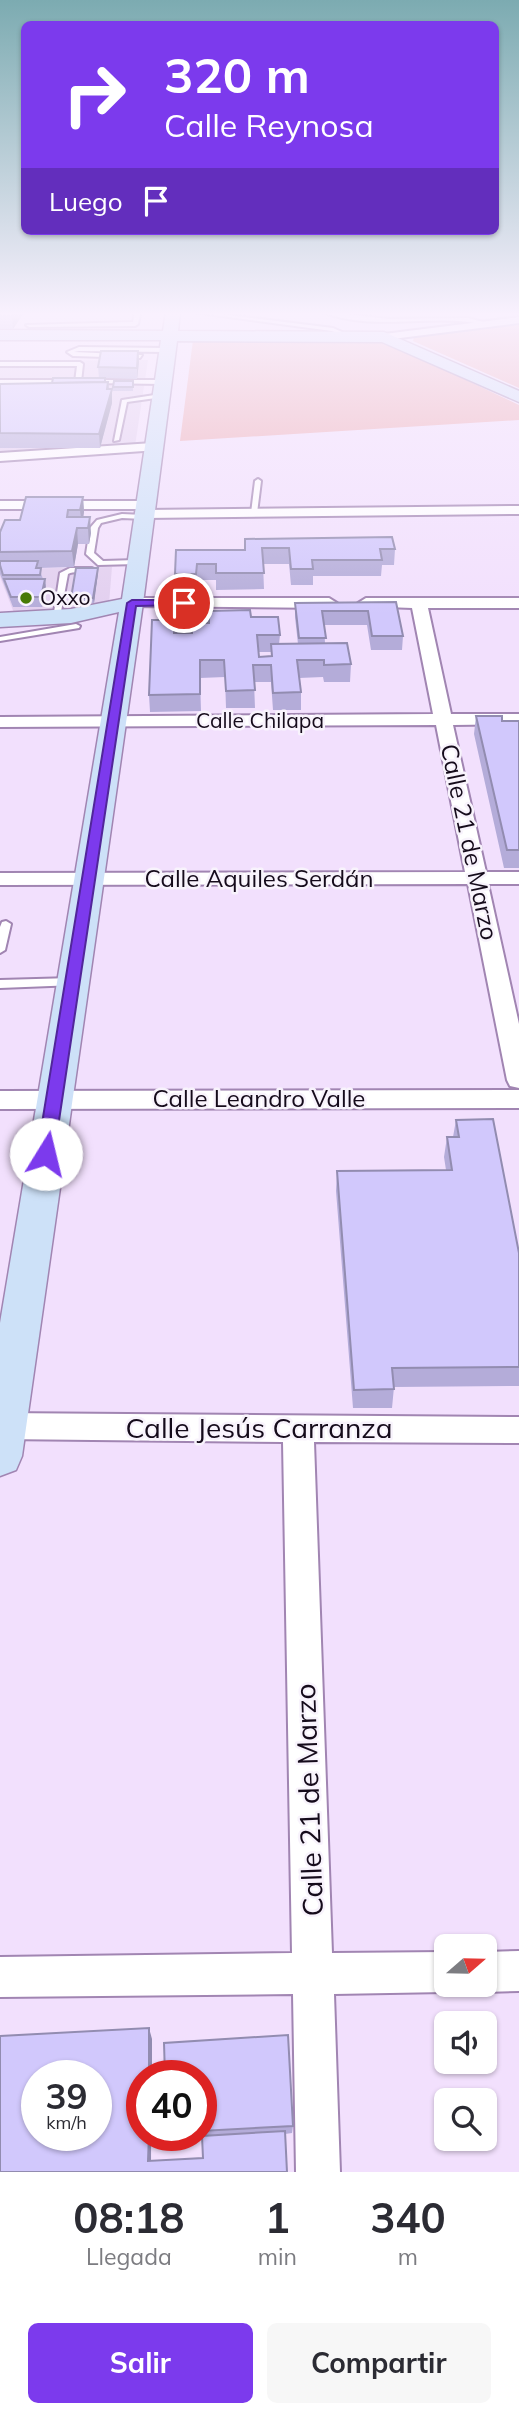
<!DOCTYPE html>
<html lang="es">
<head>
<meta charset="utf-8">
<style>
  :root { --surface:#fff; --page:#f7f7f7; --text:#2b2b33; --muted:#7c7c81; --accent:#7c3aed }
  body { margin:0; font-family:Mulish,sans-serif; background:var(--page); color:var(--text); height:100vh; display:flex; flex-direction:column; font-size:26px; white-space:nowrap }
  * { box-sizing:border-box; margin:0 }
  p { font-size:23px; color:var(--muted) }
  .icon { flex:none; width:38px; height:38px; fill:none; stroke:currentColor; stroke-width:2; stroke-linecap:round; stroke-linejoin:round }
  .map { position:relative; height:2172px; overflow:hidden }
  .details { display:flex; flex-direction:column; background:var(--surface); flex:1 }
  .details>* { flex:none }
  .top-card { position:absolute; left:21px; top:21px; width:478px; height:214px; border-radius:10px; box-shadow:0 2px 5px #0004; background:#7c3aed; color:#fff; overflow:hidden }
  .needle { width:46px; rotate:70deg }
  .tools { position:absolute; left:434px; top:1934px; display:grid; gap:14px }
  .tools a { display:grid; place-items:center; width:63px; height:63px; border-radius:10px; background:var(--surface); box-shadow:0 2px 5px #0004; font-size:35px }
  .speed { position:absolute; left:21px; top:2060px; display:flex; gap:14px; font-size:35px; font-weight:700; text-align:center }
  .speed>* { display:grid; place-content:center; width:91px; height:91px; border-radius:50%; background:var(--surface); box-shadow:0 2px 5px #0004; line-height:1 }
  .speed small { font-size:18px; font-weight:400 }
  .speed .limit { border:10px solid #d22; background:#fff; color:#111 }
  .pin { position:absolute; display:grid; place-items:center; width:60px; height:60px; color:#fff; margin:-30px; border:4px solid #fff; border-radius:50%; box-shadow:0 2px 7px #0007 }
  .me { position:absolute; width:77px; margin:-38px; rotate:9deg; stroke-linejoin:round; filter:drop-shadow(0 0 5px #0008) }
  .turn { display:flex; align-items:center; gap:24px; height:147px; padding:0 28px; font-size:32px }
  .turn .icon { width:91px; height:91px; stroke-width:2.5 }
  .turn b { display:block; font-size:49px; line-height:60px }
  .then { display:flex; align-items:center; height:66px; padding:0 28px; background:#0003; gap:14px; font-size:26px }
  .eta { display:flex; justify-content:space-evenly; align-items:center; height:119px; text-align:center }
  .eta b { font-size:42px; font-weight:700; line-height:49px }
  .button { display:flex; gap:14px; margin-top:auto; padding:14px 28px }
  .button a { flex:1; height:80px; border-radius:10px; background:var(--accent); color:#fff; font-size:28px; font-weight:700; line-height:80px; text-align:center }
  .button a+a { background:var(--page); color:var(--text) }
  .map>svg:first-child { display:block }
  .built { fill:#e2cfef }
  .green { fill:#edabb2 }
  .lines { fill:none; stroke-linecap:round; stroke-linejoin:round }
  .lane-casing { stroke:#a185b2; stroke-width:4 }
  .street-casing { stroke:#a185b2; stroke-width:4 }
  .secondary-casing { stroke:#a185b2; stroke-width:3 }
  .lane { fill:#fff; fill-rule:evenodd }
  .street { fill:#fff; fill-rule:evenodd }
  .secondary { fill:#cde1f8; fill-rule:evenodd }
  .wall { fill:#b4acd9; fill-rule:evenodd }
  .shaded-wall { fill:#928cb0 }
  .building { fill:#d1c8fc; stroke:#928cb0; stroke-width:2; fill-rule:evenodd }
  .route { fill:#7c3aed; stroke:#51269a; stroke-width:2 }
  .poi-dot { fill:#477a04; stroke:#f8f3fc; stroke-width:2.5 }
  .labels { text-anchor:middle; stroke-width:5; stroke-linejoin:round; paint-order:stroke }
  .far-poi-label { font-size:21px; fill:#150b1b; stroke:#f8f3fc; text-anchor:start }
  .far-street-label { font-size:21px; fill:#150b1b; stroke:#f8f3fc }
  .street-label { font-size:24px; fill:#150b1b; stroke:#f8f3fc }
  .near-street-label { font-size:28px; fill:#150b1b; stroke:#f8f3fc }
</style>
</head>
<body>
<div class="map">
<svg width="519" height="2172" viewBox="0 0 519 2172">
  <rect width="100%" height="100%" fill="#f2e0fd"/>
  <g class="built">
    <path d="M148,360l-13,86 -135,9v-94z"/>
    <path d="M112,567l-3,37 -36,5 -59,4 -14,-36v-8z"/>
  </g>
  <g class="green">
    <path d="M519,325v63l-106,-47 1,-4z"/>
    <path d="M193,340h176l23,5 127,60v15l-339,21z"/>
  </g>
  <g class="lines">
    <g class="lane-casing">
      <g id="lane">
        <path d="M135,311h6l-3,13 -3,2 -106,1 -3,-2 107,-3z"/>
        <path d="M185,311h12l136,17 18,8 -3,2 -16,-7z"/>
        <path d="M320,311l69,8 79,-1 23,6 -3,2c-54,-15 -115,8 -168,-15z"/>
        <path d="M79,347l88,1 3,2 -3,2 -88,-1 -5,1 68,3 -2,3 -67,-2 -6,-4z"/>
        <path d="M0,362h80l3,2 -2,18 -3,2 -3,-2 2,-16h-77z"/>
        <path d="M0,380h68l3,2 -3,2h-68z"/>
        <path d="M93,380h70l3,2 -3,2 -72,-1z"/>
        <path d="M161,394l2,3 -36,5 -8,38 -5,1 8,-41z"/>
        <path d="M258,479l3,2 -4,32 -3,2 -3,-2 4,-32z"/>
        <path d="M122,514l22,1 4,2 -4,2 -22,-1 -21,5 -3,5 -4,25 9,8 34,-1 4,2 -4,2 -39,1 -12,-11 4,-26 7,-8z"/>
        <path d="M70,568h22l4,2c-8,5 -20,0 -28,4l-8,43 -7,2 7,-46z"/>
        <path d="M76,624l4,2 -1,2 -79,13v-4z"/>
        <path d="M6,921l5,3 -6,26 -5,3v-26l2,-5z"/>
        <path d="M72,978l6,4 -2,3 -76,3v-8z"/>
      </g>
    </g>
    <g class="street-casing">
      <g id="street">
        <path d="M519,317v6l-135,17 -5,-3 5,-3z"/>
        <path d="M153,443l6,4 -1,3 -158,11v-8z"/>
        <path d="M0,501h145l7,4 -7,4h-145z"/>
        <path d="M519,506v8l-375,4 -7,-4 7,-4z"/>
        <path d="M132,598h197l8,5 -8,5 -203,-2 -2,-3 2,-3z"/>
        <path d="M366,598h153v10h-91l23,106h68v10l-66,1 33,147h33v12h-31l31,140v64l-9,-2 -3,-6 -39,-196 -468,1v-12l465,-1 -29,-147 -436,2v-10l433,-3 -21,-106 -52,-2 -2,-3z"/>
        <path d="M519,1090v18l-519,1v-18z"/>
        <path d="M0,1413l519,4v26l-205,-1 18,511 114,-1v32h15l-15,8 -112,2 6,178h-44l-3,-178 -293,3v-40l292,-4 -9,-511 -283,-3z"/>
        <path d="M519,1951v40l-34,1 -14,-6 14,-2v-32z"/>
      </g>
    </g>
    <g class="secondary-casing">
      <path id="secondary" d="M166,311h14l-2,20 206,1 135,59v11l-137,-60 -205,-1 -34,262 -121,853 -6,14 -16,6v-153l119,-711 -48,11 -71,4v-14l71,-4 51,-10 39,-259h-161v-10l163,1z"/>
    </g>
    <use href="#lane" class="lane"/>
    <use href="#street" class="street"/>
    <use href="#secondary" class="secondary"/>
  </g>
  <g class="wall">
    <path d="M0,311h25l-12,18h-13z"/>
    <path d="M138,351l1,11 -2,17 -32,-1 1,4h2l1,7 3,14 -12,45h-100v-64l52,-1 47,-5 -1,-11z"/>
    <path d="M133,381v10h-20v-4z"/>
    <path d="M83,497l1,15 -1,5 8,16 -2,11h-11l-4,23 -35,1 4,11h2l1,10 -4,18h-29l-13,-33v-42l20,-12z"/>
    <path d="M245,539l150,10 -1,16h-12l-1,11h-68v9h-22l-2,-21h-26l1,25 -48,1v-10h-19v11h-21l-1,-17 1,-24h69z"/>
    <path d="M98,568v5l-4,30h-23v-5z"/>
    <path d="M396,602l7,34 -1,14h-31l-4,-25h-43l1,18 26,21 -1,18h-26l-1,-5 -24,1 2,14v18h-28l-2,-28h-17l1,26h-29l-1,-31 -25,1 1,33 -51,1 -1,-17 25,-75v13h18l17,-10 42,-6 29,18 -1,9h19l-3,-27v-14zM259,652h12v4l-12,1z"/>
    <path d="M476,716l26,5h17v147h-15l-30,-134z"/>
    <path d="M456,1120l63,133v133l-125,1 -2,21h-39l-17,-217 1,-20 109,-1 -2,-13 3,-20h6z"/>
    <path d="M152,2039l-1,122 52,-3 -1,-19 -35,2 -2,-6h36v-59l92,50 -1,7 -7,1 2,38h-287z"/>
  </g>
  <g class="shaded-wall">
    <path d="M15,311h10l-12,18 -1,-13z"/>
    <path d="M138,351l1,11 -2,17v-11z"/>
    <path d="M108,382l1,13 3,-6v14l-12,45 -1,-14z"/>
    <path d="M83,497l1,15 -2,14 -2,-16z"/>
    <path d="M90,517l1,16 -2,11 -1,-16z"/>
    <path d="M77,528l1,16 -4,23 -2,-16z"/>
    <path d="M98,568v5l-4,30 -1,-5z"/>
    <path d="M45,579l1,10 -4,18 -1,-10z"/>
    <path d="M149,2028l3,11v37h-3z"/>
    <path d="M149,2135h2v35l-3,-9z"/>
  </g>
  <g class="building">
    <path d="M0,311h15l-3,5h-12z"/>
    <path d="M101,351h37l-1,17 -39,-1z"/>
    <path d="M53,378h52v4l-53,1z"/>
    <path d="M114,381h19v6h-20z"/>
    <path d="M108,382l-1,7h5l-13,45 -99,-1v-49z"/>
    <path d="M26,497h57l-3,13h-12l-1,7h23l-2,11h-11l-5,23 -72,1v-20l5,-12h15z"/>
    <path d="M392,537l3,12h-15l2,11h-70l1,9h-22l-2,-21h-27l2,25h-48v-9h-19l-1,10h-21l1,-24h69v-11z"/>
    <path d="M0,561h38l-2,7h5l-1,7h-37l-3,-10z"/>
    <path d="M76,568h22l-5,30h-22z"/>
    <path d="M4,579h41l-4,18h-30z"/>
    <path d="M396,602l7,34h-31l-4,-25h-46l4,27h-27l-4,-35z"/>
    <path d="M250,610l1,7h27l2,18h-23l2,22 13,-1 -1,-12 76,-1 4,21 -27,1v-5h-27l4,32 -28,1 -2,-28h-18l2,25 -29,1 -2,-31h-24v34l-51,1 3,-75h22v13h18v-10h17v-12z"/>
    <path d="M476,716h26v5h17v129h-12z"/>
    <path d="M493,1119l26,134v114l-127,1 2,21 -40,1 -17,-219 115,-1 -5,-33h12l-3,-17z"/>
    <path d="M149,2028v48h-7v59h7l-1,26 55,-3 -1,-22 83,-5 2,41h-287v-136zM37,2076h59v59h-59z"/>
    <path d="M288,2035l5,91 -92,5v-55h-36l-1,-33z"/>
  </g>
  <linearGradient id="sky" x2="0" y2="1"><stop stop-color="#7cabb1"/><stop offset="0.51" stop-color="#f9f1fe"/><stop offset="1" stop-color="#f9f1fe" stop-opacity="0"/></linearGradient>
  <rect width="519" height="615" fill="url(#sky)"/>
  <path class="route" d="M184,600l4,1v4l-52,1 -82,548 -8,6 -9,-6 90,-551 5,-3z"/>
  <circle class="poi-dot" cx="26" cy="598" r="7"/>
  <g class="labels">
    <g class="far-poi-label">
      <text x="40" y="605">Oxxo</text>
    </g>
    <g class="far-street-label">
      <text x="260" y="728">Calle Chilapa</text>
    </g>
    <g class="street-label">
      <text transform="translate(469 842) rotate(78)" y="8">Calle 21 de Marzo</text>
      <text x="259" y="887">Calle Aquiles Serdán</text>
      <text x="259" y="1107">Calle Leandro Valle</text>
    </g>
    <g class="near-street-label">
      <text x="259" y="1438">Calle Jesús Carranza</text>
      <text transform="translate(309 1800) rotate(-92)" y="10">Calle 21 de Marzo</text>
    </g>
  </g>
</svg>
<div class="tools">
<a><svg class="needle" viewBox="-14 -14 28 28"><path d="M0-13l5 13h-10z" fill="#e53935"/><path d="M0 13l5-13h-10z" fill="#7c7c81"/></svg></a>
<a><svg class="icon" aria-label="sound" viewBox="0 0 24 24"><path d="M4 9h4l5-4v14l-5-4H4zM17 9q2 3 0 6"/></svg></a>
<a><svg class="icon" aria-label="search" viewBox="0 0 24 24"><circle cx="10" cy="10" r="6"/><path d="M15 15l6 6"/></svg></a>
</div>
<div class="speed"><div>39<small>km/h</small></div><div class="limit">40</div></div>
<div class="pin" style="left:184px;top:603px;background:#d93025"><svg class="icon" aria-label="arrive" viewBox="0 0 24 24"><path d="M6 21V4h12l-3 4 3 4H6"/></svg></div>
<svg class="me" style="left:46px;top:1154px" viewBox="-20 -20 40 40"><circle r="19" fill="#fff"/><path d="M0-13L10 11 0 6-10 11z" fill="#7c3aed"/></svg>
<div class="top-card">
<div class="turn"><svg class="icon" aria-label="right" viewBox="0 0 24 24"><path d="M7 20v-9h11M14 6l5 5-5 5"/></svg><div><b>320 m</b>Calle Reynosa</div></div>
<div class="then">Luego<svg class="icon" aria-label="arrive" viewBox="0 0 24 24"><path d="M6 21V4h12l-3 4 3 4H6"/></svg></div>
</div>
</div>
<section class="details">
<div class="eta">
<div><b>08:18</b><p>Llegada</p></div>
<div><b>1</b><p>min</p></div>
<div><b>340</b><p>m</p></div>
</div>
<div class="button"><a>Salir</a><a>Compartir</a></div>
</section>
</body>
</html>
